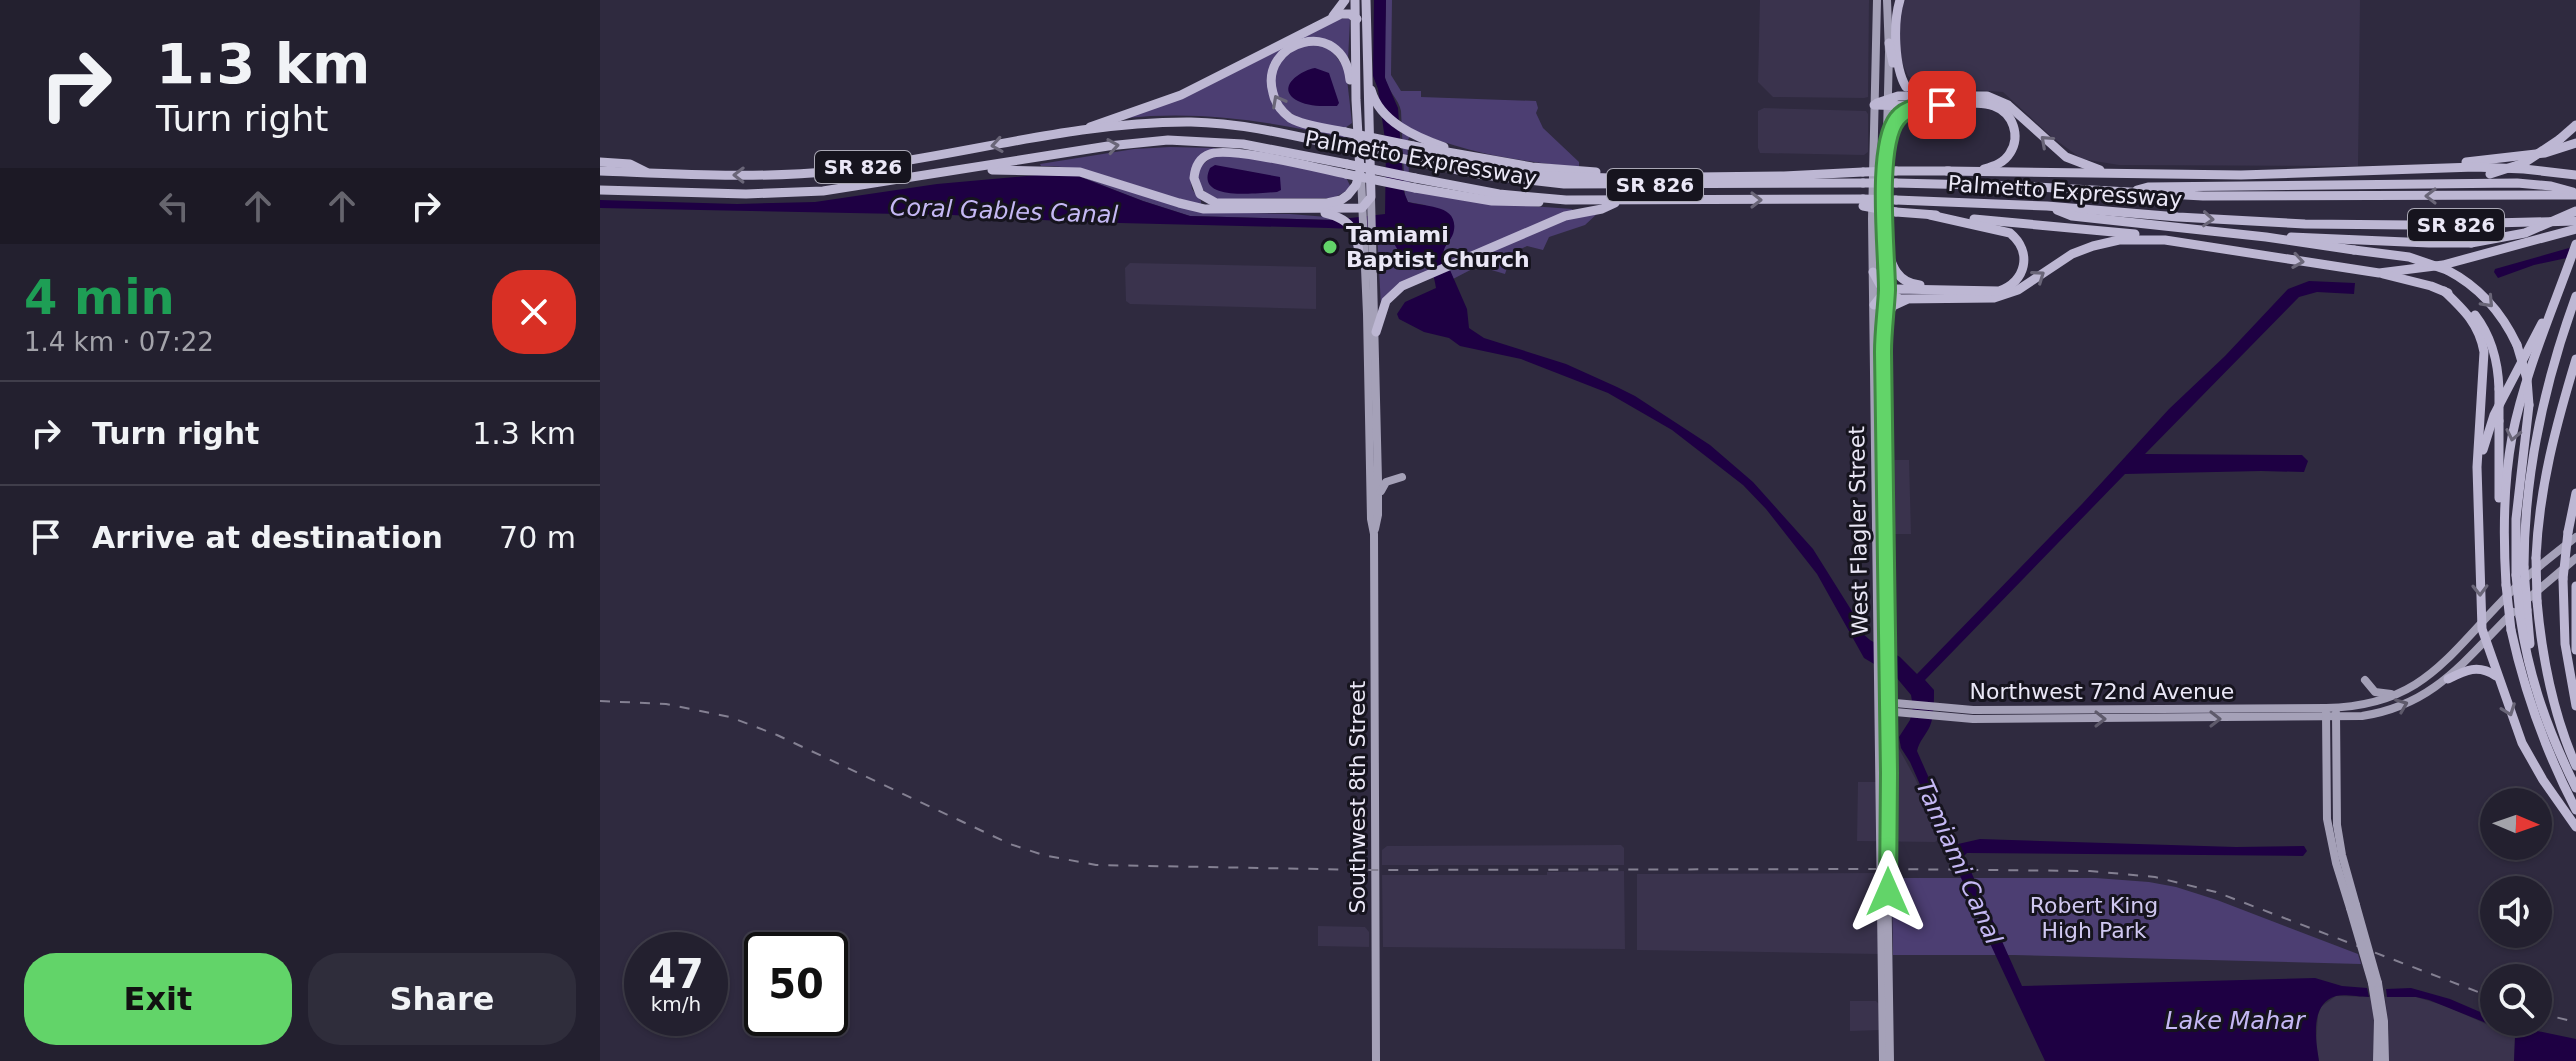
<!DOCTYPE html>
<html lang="en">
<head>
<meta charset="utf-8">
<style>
  :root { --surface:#23202f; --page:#2f2d3b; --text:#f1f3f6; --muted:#a3a3aa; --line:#403e4b; --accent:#62d469 }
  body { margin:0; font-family:"DejaVu Sans",sans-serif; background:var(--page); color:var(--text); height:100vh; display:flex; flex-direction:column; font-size:30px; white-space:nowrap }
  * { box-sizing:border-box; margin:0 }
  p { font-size:26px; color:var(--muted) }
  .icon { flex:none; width:44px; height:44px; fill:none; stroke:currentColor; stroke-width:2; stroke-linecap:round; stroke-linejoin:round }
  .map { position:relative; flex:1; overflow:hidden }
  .panel { display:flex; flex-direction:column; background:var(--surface); width:600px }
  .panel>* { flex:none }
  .banner { background:#23202f; color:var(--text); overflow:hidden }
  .needle { width:52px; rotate:92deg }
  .fabs { position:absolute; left:1880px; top:788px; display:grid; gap:16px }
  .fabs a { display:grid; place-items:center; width:72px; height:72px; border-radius:50%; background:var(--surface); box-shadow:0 2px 6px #0004,0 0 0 2px var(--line); font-size:40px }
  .speed { position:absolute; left:24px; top:932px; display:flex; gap:16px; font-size:40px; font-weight:700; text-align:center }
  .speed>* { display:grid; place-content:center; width:104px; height:104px; border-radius:50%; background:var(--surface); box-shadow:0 2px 6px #0004,0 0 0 2px var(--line); line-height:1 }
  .speed small { font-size:20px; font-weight:400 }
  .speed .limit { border:4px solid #111; border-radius:12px; background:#fff; color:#111 }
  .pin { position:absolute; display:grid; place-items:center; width:68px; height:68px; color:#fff; margin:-34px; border-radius:16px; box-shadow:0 4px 12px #0006 }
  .me { position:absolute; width:88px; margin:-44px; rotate:0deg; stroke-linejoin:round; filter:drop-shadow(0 0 6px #0008) }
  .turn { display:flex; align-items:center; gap:28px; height:168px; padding:0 24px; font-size:36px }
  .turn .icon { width:104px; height:104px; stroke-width:2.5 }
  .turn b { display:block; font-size:56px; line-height:68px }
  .lanes { display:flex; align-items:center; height:76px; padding:0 24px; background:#0003; justify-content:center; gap:40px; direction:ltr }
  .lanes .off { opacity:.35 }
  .round { display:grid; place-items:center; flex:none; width:84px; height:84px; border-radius:32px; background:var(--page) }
  .summary { display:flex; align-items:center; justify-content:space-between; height:136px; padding:0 24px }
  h1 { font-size:48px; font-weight:600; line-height:60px; color:#1e9e55 }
  .action { display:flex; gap:16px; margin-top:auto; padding:16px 24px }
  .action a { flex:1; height:92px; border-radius:32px; background:var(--accent); color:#111; font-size:32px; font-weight:600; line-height:92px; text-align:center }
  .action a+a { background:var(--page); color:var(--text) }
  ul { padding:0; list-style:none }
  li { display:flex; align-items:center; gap:24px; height:104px; padding:0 24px; border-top:2px solid var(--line) }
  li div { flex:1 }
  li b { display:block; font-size:30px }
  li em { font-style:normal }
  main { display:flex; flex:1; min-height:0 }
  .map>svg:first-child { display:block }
  .built { fill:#3a334d }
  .green { fill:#4c3e72 }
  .water { fill:#1e0043 }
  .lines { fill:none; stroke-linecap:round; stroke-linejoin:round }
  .major { stroke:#a5a1b8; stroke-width:8 }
  .highway { stroke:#bdb7d3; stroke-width:9 }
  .rail { stroke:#848092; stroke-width:2; stroke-dasharray:10 10; stroke-linecap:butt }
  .major-bridge { stroke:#a5a1b8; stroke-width:8 }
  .highway-bridge { stroke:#bdb7d3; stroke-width:9 }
  .oneway { stroke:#6a6678 }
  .oneway2 { stroke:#5e5a6b }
  .route-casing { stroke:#408a44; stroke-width:20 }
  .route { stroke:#62d469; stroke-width:14 }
  .poi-dot { fill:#62d469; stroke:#16141e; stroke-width:3 }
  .labels { text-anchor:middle; stroke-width:6; stroke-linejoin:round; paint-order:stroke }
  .shield { fill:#16141e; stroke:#aaa8b5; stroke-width:2 }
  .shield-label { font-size:20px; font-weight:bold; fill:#eae7f6 }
  .street-label { font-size:22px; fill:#eae7f6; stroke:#16141e }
  .poi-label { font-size:22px; font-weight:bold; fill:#eae7f6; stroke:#16141e; text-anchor:start }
  .park-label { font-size:22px; fill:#d0c8f0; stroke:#16141e }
  .water-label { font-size:24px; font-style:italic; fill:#c5b8f4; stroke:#16141e }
</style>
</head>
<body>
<main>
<section class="panel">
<div class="banner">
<div class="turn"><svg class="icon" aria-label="right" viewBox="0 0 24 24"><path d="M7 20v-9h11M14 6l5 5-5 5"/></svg><div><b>1.3 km</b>Turn right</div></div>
<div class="lanes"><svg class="icon off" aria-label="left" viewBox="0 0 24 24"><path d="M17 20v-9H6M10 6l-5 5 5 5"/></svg><svg class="icon off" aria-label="ahead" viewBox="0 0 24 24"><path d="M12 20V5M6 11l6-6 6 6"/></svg><svg class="icon off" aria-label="ahead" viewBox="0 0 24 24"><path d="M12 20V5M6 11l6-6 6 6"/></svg><svg class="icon" aria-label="right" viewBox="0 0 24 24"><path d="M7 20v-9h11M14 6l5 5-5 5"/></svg></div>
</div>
<div class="summary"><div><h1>4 min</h1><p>1.4 km · 07:22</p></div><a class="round" style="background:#d93025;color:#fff"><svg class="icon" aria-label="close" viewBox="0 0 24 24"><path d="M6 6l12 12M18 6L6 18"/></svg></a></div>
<ul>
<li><svg class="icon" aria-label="right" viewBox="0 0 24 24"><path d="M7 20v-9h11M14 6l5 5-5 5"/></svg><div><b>Turn right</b></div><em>1.3 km</em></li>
<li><svg class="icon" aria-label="arrive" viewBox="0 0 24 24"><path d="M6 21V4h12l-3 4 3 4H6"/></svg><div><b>Arrive at destination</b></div><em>70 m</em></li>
</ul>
<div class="action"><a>Exit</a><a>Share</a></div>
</section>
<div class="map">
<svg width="1976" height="1061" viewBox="0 0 1976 1061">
  <rect width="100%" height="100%" fill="#2f2a3f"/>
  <g class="built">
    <path d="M1160,0h109l-1,97 -4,1 -91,-1 -15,-15z"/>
    <path d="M1306,0h454l-2,166 -239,-1 -37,-6 -29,-21 -50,-46 -82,-6 -13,-10 -9,-21v-47z"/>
    <path d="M1164,108l102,3 2,3v38l-4,3 -104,-2 -2,-5v-37z"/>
    <path d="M530,263l186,4v42l-186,-5 -4,-3 -1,-33z"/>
    <path d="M1292,460h17l2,74h-21l-2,-66z"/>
    <path d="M1295,747h3l17,31 26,59 -6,5 -78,-1 1,-59h37z"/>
    <path d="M1021,845l3,3v17h-242v-15l5,-4z"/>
    <path d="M1024,871l1,78 -242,-2 -1,-72h165v-3z"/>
    <path d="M1278,873v81l-241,-4v-76z"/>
    <path d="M718,926l47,1 4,5v15l-51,-1z"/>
    <path d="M1736,996l36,1 3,30 -1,34h-55l-3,-16 2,-30 3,-8z"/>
    <path d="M1801,996l15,1 30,9 69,31 -1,24h-126l1,-33 -4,-31z"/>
    <path d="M1250,1001h26l3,3 1,26 -30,1z"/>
  </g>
  <g class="green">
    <path d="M786,0h6l-1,75 10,16h20v6l115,4 2,7 -2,5 7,15 36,34v5c-57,-5 -113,-14 -165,-36l-7,10 3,49 65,12 97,7 1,2 -126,52 -4,-15 8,-10 -26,-33 -17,-3 -3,-6 -4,-85c-2,-12 -14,-20 -16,-34 -3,-23 1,-53 1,-77z"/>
    <path d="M750,18l-2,43 -35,-23 -14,1 38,-20z"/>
    <path d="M706,44l23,3 17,23 6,53 -7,5c-15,-3 -36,-4 -50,-12 -21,-13 -27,-39 -11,-59 5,-6 15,-9 22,-13z"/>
    <path d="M684,47l-15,30 15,38 61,19 1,4c-74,-16 -144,-28 -220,-20z"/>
    <path d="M570,147l45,1 -25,27 2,14 9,12v3c-55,-10 -103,-39 -160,-38l-1,-2 94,-15z"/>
    <path d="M619,155l37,4 90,18 5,11 -17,10 -116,1c-28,-11 -28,-34 1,-44z"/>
    <path d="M478,176l123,36 89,2 37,3 6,3 -143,-4 -47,-15z"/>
    <path d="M999,212l-14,13 -36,12 -6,13 -16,-4 -15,7 -7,21 -27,-8 -25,13 -4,-11 118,-50z"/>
    <path d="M777,230l15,6c8,22 11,16 30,21l9,13 -50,37z"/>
    <path d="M1292,878h204l53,4 27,5 41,13 141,54 3,10 -347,-9h-121z"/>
  </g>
  <g class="water">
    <path d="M774,0h12l-1,78 13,30 6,84 4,10c16,5 50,2 46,28 -1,9 -10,14 -11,24l24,55 2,19 15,10 82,26 51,23 18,9 75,49 43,37 60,67 42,67 7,17 8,7 30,17 17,17 165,-170 87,-95 56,-53 63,-67 21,-8 46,2 -1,11 -37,-2 -18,5 -154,157 157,1 6,6 -4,11 -43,-1 -136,3 -200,206 9,10c0,11 0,27 -4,36 -4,9 -11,15 -13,25l41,93 22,-5 256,8 68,-1 3,5 -4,5 -336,-3 -3,3 58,130 293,-8 27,8 25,2 2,9c-10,0 -25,-3 -33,-1 -27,8 -20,45 -17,65h-274l-58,-124 -77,-175 -9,-14 -2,-11 11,-17 3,-13 -2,-12 -15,-18 -32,-19 -47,-84 -51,-65 -23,-24 -71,-55 -64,-37 -87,-34 -61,-13 -11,-8 -25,-6 -25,-13 -2,-5 8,-12 31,-14c-1,-9 -6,-27 -14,-32 -6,-3 -15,-1 -22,-2l-12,-21 -11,-3 -48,-2 -250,-6 -127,-7 -352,-7v-8l137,4 78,-2 122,-18 100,-9 41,1 65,25 47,15 143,4 52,-6 1,-67 -8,-58 -5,-13z"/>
    <path d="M715,68l14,5 10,30 -2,3c-13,0 -27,1 -39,-5 -24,-13 3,-31 17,-33z"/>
    <path d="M615,165l65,12 1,13 -4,2c-19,1 -83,10 -67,-24z"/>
    <path d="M1976,246v10l-42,9 -36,13 -4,-6 1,-3z"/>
    <path d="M1811,988l39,11 44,19v4l82,17v22h-62l1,-24 -14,-8 -72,-29 -13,-3h-29l-1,-8z"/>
  </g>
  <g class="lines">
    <g class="major">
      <path d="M1277,0l-5,219 11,842"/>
      <path d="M1287,0l2,52 -4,163 2,78 -4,52 6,428 -2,96 3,192"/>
      <path d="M761,176l6,138 4,205 3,15 2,527"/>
      <path d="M771,197l7,283v35l-3,14"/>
      <path d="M781,491l5,-9 16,-5"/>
      <path d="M1923,603l53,-45"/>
      <path d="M1765,680l10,12 16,2"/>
      <path d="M1284,702l89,8 353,-2c93,-2 118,-47 176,-107 22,-24 49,-44 74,-64"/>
      <path d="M1284,711l89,8 389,-3c72,-11 102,-55 151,-104"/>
      <path d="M1726,713l1,106 9,44 14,45"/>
      <path d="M1736,713l1,112 5,30 14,50"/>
      <path d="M1772,983l6,37 -1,41"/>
      <path d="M1778,983l6,38 1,40"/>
    </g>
    <g class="highway">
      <path d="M1300,0c-7,22 -6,67 6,87"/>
      <path d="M733,16l12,-16"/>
      <path d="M1289,43l4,20"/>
      <path d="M771,90c9,32 45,47 73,57"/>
      <path d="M1277,103l21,-7h89l21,9 58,52 34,13"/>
      <path d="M1274,105c26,1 51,1 76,0 14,-1 31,-4 44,1 19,7 27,30 16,47 -6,10 -16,13 -26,16"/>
      <path d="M490,127l91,-32 160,-81h9l7,5"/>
      <path d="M745,132c-17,-4 -39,-5 -55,-14 -8,-6 -15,-15 -17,-25 -15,-52 70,-78 77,-13"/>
      <path d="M1960,139l16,-14"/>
      <path d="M813,146l119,21 64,5"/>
      <path d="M1286,146l11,-27 16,-10"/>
      <path d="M814,161l69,14 81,9 299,-1"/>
      <path d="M0,162l30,2 16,8"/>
      <path d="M1866,162l79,-9 31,-10"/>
      <path d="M392,170l88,2 99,31 25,6 158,-1 9,-11 -5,-197"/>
      <path d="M0,171c79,3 158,8 236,0 117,-13 238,-50 355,-49 53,1 104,14 155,25"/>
      <path d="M1296,171h53"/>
      <path d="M1347,171l294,4 234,-8 49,2 52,6"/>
      <path d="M746,174c-25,-5 -116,-28 -136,-20 -11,4 -15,13 -16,24l6,16 16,9h111l14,-3 7,-5 8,-10 4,-14 -4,-71 -1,-100"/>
      <path d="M919,175l92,3 173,-2 79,-4"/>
      <path d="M815,178l84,16 67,6 297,-1"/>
      <path d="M1296,183l122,3 185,10 373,-1"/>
      <path d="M815,188l77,13 47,1"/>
      <path d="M0,190l146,4 77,-3 285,-45 60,-6 75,4 104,20"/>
      <path d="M1537,190l11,-3 369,-4 34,3 22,6"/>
      <path d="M1296,200l151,6 131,11 127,7 107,1 164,-4"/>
      <path d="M1457,210l15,6 194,21 88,13"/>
      <path d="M1296,212l40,3"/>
      <path d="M725,213c30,7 33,22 35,50"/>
      <path d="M1374,219l161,15"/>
      <path d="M1691,237l138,6h42"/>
      <path d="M1285,242c6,20 10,41 35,43"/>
      <path d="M1847,270c31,16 55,43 70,75"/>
      <path d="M1273,272l10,18 17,9 94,-1 24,-8 54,-36 21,-8 26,-6h46l214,33 64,-8 133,-36"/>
      <path d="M1783,274l48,12 17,7"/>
      <path d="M1844,291c20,19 35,33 40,61l-7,115 5,162 40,114 21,37 33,47"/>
      <path d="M1274,305l8,-10 15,-6 102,2c27,-9 34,-39 11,-58l-80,-18"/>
      <path d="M1875,315c17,22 23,46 24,74"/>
      <path d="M1286,318l7,-12 13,-6"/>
      <path d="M776,332l10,-31 16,-15 163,-70 37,-7 13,-6"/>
      <path d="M1883,450l11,-35 48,-92"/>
      <path d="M1899,498v-77"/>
      <path d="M1968,532l8,-39"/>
      <path d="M1936,558c3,-70 20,-133 40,-199"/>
      <path d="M1924,567c0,-93 20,-183 52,-271"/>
      <path d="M1916,575v-56l13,-114"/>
      <path d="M1963,579l2,65 11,62"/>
      <path d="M1906,585c-3,-50 -3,-99 6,-148 13,-66 42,-130 64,-193"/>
      <path d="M1976,586v64"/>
      <path d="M1937,601c5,57 16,113 39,165"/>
      <path d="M1927,610l3,34"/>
      <path d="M1920,616c9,63 28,115 56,172"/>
      <path d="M1911,630c14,64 35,122 65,180"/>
      <path d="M1848,679c18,-9 30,-15 48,-3"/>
    </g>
    <g class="rail">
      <path d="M0,701l66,3 64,13 47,18 233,109 33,11 53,10 274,5 517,-1 203,2 65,6 61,15 278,106"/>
      <path d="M1938,1013l38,9"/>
    </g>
    <g class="major-bridge">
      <path d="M1756,905l22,78"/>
      <path d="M1750,908l22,75"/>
    </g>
    <g class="highway-bridge">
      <path d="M745,132l68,14"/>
      <path d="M746,147l68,14"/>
      <path d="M747,164l68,14"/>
      <path d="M1263,172l33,-1"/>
      <path d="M746,174l69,14"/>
      <path d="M1890,174l34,-11 36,-24"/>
      <path d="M1263,183h33"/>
      <path d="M1263,199l33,1"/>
      <path d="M1263,206l33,6"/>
      <path d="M1871,243l54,-10 51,-22"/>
      <path d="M1754,250l55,7 38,13"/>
      <path d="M1917,345l10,34 2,26"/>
      <path d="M1899,421v-32"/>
      <path d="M1936,558l1,43"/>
      <path d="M1924,567l3,43"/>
      <path d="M1916,575l4,41"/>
      <path d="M1963,579l5,-47"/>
      <path d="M1906,585l5,45"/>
    </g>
  </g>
  <defs><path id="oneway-chevron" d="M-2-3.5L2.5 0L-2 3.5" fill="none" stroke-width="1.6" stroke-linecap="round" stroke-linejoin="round" transform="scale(2)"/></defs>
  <g class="oneway">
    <use href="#oneway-chevron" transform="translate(678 101) rotate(-118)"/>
    <use href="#oneway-chevron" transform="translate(1446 141) rotate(-138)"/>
    <use href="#oneway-chevron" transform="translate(397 145) rotate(171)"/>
    <use href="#oneway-chevron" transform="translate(513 146) rotate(-9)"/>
    <use href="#oneway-chevron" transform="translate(139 175) rotate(-179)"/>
    <use href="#oneway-chevron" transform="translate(1831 196) rotate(-180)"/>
    <use href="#oneway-chevron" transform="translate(1156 200)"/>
    <use href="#oneway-chevron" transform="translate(1608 219) rotate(4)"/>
    <use href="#oneway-chevron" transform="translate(1698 261) rotate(9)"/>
    <use href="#oneway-chevron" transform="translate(1439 276) rotate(-35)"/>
    <use href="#oneway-chevron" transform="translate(1888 302) rotate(47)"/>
    <use href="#oneway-chevron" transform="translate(1913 435) rotate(102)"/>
    <use href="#oneway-chevron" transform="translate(1880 590) rotate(89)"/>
    <use href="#oneway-chevron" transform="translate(1909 710) rotate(70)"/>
  </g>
  <g class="oneway2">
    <use href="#oneway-chevron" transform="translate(1802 705) rotate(-22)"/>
    <use href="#oneway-chevron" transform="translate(1500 719)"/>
    <use href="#oneway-chevron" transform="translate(1615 719)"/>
  </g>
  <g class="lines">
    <g class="route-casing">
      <path id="route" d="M1288,892l1,-119 -6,-421c0,-21 3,-41 4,-62 0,-37 -12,-143 10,-171 11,-14 29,-13 45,-14"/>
    </g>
    <use href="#route" class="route"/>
  </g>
  <circle class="poi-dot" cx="730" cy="247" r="8"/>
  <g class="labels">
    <g class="shield">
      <rect x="215" y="151" width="96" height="32" rx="6"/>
      <rect x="1007" y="169" width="96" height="32" rx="6"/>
      <rect x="1808" y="209" width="96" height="32" rx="6"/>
    </g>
    <g class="shield-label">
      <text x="263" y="174">SR 826</text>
      <text x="1055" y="192">SR 826</text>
      <text x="1856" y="232">SR 826</text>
    </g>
    <g class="street-label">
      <text transform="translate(821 158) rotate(10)" y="8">Palmetto Expressway</text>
      <text transform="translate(1465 191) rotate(4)" y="8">Palmetto Expressway</text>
      <text transform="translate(1258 531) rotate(-91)" y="8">West Flagler Street</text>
      <text x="1502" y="699">Northwest 72nd Avenue</text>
      <text transform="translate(757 797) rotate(-90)" y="8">Southwest 8th Street</text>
    </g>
    <g class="poi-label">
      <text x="746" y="242">Tamiami<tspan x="746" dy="25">Baptist Church</tspan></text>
    </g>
    <g class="park-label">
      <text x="1494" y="913">Robert King<tspan x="1494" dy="25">High Park</tspan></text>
    </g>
    <g class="water-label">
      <text transform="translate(404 211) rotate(2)" y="8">Coral Gables Canal</text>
      <text transform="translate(1359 862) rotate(66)" y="8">Tamiami Canal</text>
      <text x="1635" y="1029">Lake Mahar</text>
    </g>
  </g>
</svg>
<div class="fabs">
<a><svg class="needle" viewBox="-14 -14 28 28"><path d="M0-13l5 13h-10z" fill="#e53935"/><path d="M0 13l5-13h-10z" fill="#a3a3aa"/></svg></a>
<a><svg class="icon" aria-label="sound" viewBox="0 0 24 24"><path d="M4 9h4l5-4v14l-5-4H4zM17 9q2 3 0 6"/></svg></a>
<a><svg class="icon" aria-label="search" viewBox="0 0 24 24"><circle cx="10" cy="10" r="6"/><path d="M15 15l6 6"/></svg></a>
</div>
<div class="speed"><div>47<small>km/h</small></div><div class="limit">50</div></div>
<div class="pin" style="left:1342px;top:105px;background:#d93025"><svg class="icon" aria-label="arrive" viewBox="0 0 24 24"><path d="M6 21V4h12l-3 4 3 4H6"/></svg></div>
<svg class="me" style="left:1288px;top:892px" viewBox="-20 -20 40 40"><path d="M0-17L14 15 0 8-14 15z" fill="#62d469" stroke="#fff" stroke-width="4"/></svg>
</div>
</main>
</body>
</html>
